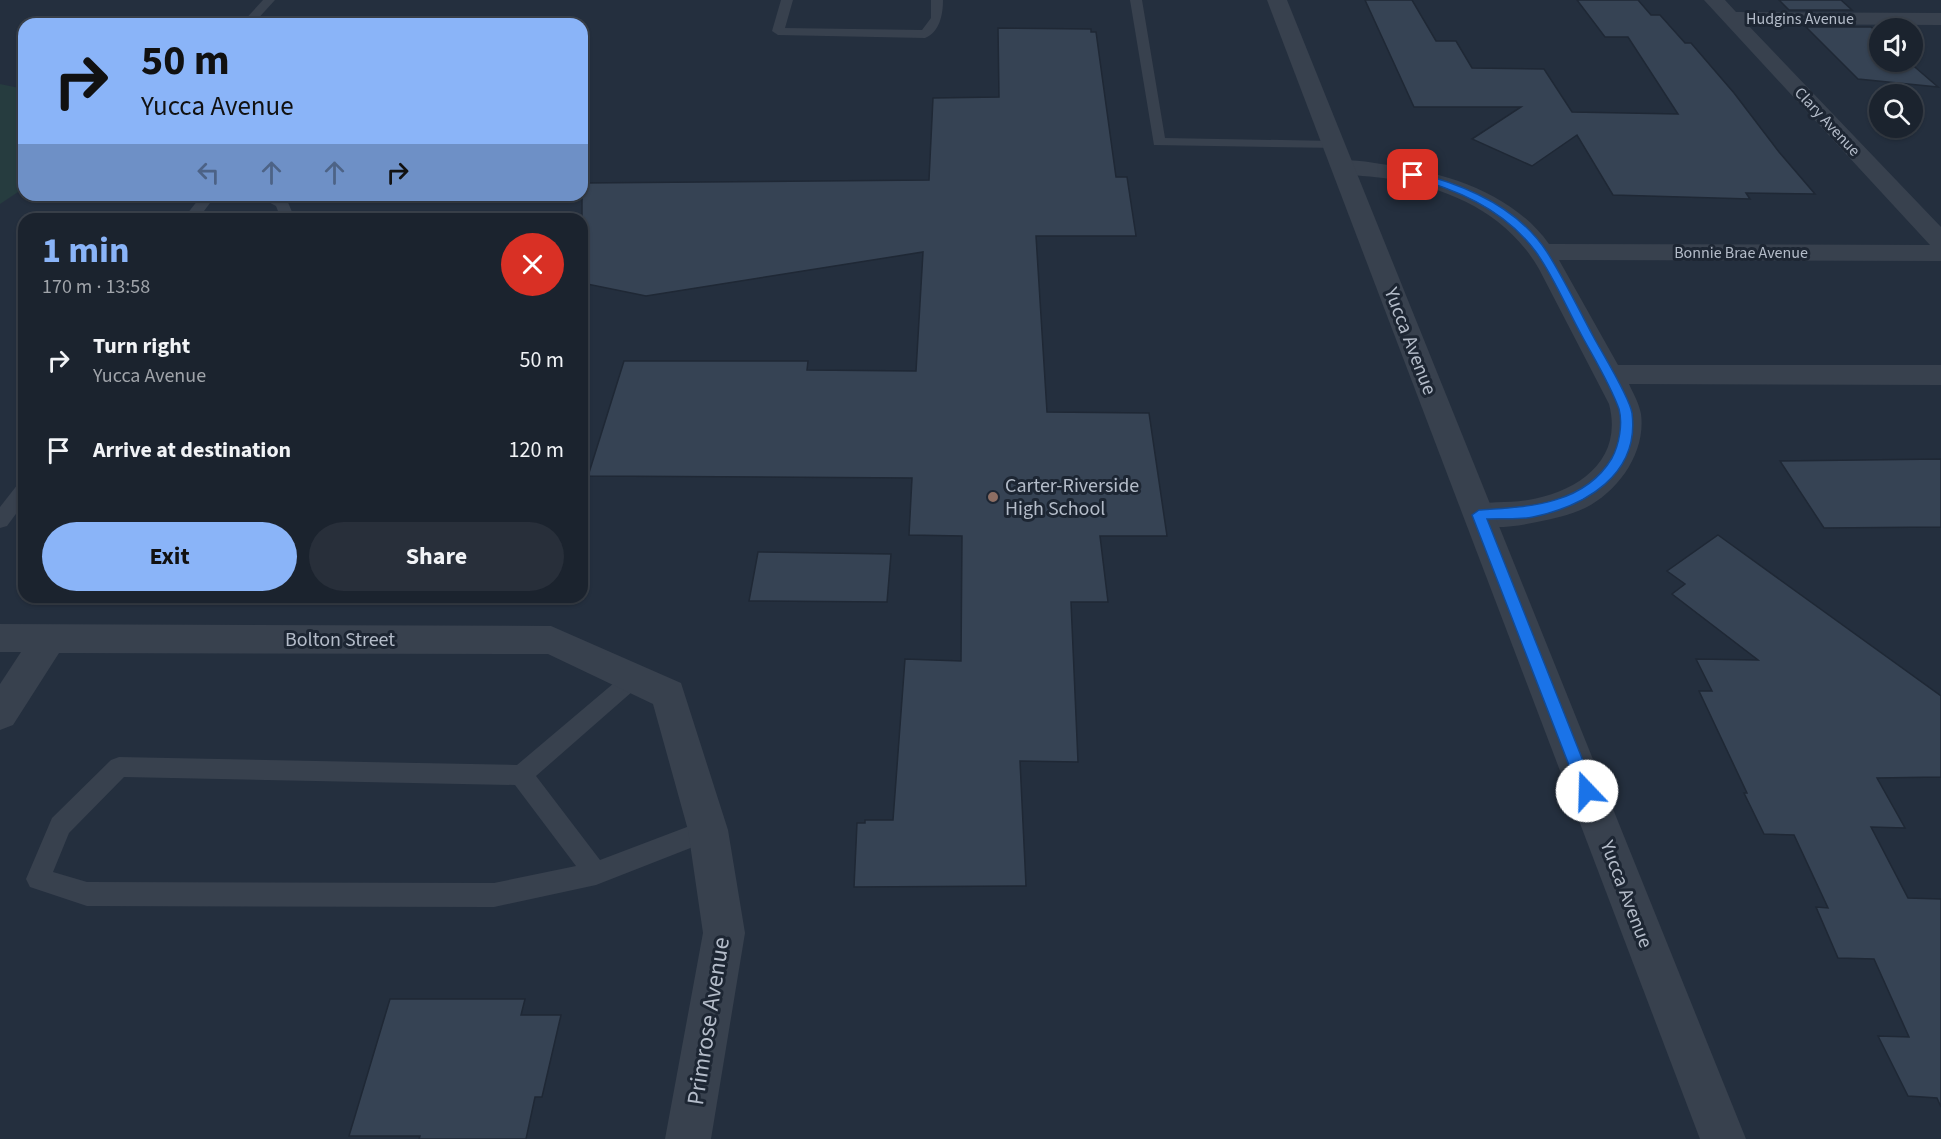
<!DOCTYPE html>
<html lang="en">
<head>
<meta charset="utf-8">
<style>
  :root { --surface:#1b232e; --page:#282f3a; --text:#f1f3f6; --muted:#a0a4aa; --line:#39404a; --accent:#8ab4f8 }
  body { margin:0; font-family:"Source Sans 3",sans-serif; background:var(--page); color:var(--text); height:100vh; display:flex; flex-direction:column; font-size:22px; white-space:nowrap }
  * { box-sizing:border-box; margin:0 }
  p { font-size:20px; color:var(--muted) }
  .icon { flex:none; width:33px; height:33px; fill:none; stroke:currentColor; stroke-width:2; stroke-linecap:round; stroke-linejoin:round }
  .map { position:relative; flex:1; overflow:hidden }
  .panel { position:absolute; left:18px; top:213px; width:570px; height:390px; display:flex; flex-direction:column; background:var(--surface); border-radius:18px; box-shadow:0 2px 4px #0004,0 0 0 2px var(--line) }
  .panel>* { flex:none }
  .hud { position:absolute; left:18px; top:18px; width:570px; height:183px; border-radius:18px; box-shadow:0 2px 4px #0004,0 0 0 2px var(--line); background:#8ab4f8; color:#111; overflow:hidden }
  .tools { position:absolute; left:1869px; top:18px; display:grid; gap:12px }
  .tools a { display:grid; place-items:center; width:54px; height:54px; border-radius:50%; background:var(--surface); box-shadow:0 2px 4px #0004,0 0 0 2px var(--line); font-size:30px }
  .pin { position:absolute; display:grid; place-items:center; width:51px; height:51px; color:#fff; margin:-26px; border-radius:12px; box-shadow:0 3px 9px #0006 }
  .me { position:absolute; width:66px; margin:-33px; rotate:339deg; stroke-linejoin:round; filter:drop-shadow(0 0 4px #0008) }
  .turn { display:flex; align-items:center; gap:21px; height:126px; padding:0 24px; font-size:27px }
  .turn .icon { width:78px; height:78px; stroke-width:2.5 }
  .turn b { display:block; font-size:42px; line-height:51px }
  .lanes { display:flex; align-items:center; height:57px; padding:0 24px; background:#0003; justify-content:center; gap:30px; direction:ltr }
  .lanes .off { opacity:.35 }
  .round { display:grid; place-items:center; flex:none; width:63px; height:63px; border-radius:32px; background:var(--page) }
  .head { display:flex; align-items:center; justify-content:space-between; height:102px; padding:0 24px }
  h1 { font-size:36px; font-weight:700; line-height:45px; color:var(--accent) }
  .action { display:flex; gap:12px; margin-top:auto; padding:12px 24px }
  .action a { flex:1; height:69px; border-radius:36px; background:var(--accent); color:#111; font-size:24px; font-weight:700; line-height:69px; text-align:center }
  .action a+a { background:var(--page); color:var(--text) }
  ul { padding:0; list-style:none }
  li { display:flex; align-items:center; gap:18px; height:90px; padding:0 24px }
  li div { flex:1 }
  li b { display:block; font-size:22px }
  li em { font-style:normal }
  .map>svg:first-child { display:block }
  .green { fill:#263c3f }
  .building { fill:#364354; stroke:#1f2835; stroke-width:1.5 }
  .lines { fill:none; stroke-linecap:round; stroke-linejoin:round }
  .service { fill:#38414e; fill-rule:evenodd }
  .minor { fill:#38414e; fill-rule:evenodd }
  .tertiary { fill:#38414e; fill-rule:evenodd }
  .route { fill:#1a73e8; stroke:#114b97; stroke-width:1.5 }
  .education-dot { fill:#8d6e63; stroke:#1d2633; stroke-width:2 }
  .labels { text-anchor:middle; stroke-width:6; stroke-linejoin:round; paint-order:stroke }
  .far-street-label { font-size:16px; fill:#b4bcc9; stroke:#1d2633 }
  .street-label { font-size:20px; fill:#b4bcc9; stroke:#1d2633 }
  .poi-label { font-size:20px; fill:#b4bcc9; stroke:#1d2633; text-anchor:start }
  .near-street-label { font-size:24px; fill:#b4bcc9; stroke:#1d2633 }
</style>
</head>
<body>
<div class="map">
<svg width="1941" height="1139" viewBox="0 0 1941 1139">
  <rect width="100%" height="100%" fill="#242f3e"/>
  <path class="green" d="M0,84l24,5v99l-24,16z"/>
  <g class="building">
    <path d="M1365,0h47l24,41h20l16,27 72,1 28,43 106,2 -50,-77h-23l-28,-37h61l13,15h9l25,28h6l43,50 45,59 36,42 -69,-1 4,6 -137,-4 -36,-60 -45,31 -60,-27 49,-32h-107z"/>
    <path d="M1779,0h62l11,10h-63z"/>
    <path d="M1806,27h65l9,8v27h29l29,25 -80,-8z"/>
    <path d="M998,28l93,1v3h5l20,145h11l9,59h-100l11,176 102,1 18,123h-67l8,66h-37l7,160 -58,-1 6,125 -172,1 3,-64h8v-3h28l12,-161 56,2 1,-125 -53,-1 3,-57 -324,-2 36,-115h184l-1,9 109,1 7,-119 -277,44 -64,-13v-100l347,-3 4,-82 66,-1z"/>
    <path d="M1941,459v68l-117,1 -44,-67z"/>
    <path d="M1718,535l223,161v81l-64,1 28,50 -34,-1 37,71 33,1v208l-4,-9 -29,-2 -30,-60 31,1 -35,-78 -36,-1 -22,-51 12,1 -34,-73 -30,-1 -20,-41h3l-48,-102h13l-16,-32 62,1 -86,-66 13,-10 -18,-13z"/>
    <path d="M758,552l133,2 -4,48 -138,-1z"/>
    <path d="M390,999h135l-4,16h40l-19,82h-7l-9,42h-107l1,-3h-71z"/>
  </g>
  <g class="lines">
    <g class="service">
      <path d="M263,0h12l-22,24h-12z"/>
      <path d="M781,0h12l-8,28 137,2 9,-12v-18h12c0,14 -3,32 -18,38l-147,-3 -6,-4z"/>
      <path d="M1130,0h12l23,138 169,3 7,4 -2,3 -185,-3z"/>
      <path d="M202,195h14l-18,24h-15z"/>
      <path d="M255,195h19l13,5 8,19h-14l-5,-13z"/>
      <path d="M24,482v21l-17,23 -7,2v-21l18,-23z"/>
      <path d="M634,669l7,3 4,6 -4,6 -105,92 64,84 108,-41 8,3 4,8 -4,8 -120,47 -102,22 -407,-1 -57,-19 -4,-8 26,-61 59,-58 8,-3 398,8 110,-93zM124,777l391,8 61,81 -82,17 -407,-1 -34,-10 16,-39z"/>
    </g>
    <g class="minor">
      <path d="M1704,0h21l11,12 205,1v12l-194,-1 194,203v34l-382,-1 59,105h323v20l-312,-1c4,9 10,19 12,30 5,38 -22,77 -56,94 -15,7 -32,11 -48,14 -22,5 -48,8 -69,1l-5,-8 5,-8c19,-7 40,-3 60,-7 49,-8 96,-39 81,-96l-70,-135c-31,-54 -88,-81 -149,-90 -18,-3 -37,-3 -55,-7l-4,-5 4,-5c15,-4 31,0 46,2 61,7 131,28 168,80l381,1z"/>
      <path d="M0,624l551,2 130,57 47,147 17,103 -34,206h-46l38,-206 -15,-103 -35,-126 -105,-50 -489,-1 -46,72 -13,5v-46l21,-32h-21z"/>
    </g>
    <path class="tertiary" d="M1267,0h20l459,1139h-46z"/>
  </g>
  <path class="route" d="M1413,172c50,12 104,34 134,80 17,27 31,56 46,84 9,17 36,60 39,77 8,62 -47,93 -99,104 -15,3 -31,1 -46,2l108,272 -3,5 -5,3 -6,-3 -2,-5 -107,-276 7,-5c49,-3 105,-5 133,-52 7,-13 11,-34 7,-49 -9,-25 -24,-49 -37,-73 -15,-27 -28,-59 -46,-84 -31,-42 -78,-63 -127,-75v-4z"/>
  <circle class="education-dot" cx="993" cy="497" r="6"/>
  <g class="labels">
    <g class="far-street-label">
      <text x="1800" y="24">Hudgins Avenue</text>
      <text transform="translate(1828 121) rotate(47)" y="6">Clary Avenue</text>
      <text x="1741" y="258">Bonnie Brae Avenue</text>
    </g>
    <g class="street-label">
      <text transform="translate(1411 341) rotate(69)" y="7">Yucca Avenue</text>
      <text x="340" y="646">Bolton Street</text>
      <text transform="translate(1627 894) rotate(69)" y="7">Yucca Avenue</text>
    </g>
    <g class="poi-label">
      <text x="1005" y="492">Carter-Riverside<tspan x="1005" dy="23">High School</tspan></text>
    </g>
    <g class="near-street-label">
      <text transform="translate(708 1021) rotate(-81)" y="8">Primrose Avenue</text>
    </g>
  </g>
</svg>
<div class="tools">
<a><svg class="icon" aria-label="sound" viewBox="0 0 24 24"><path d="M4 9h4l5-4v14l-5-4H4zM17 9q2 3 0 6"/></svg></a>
<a><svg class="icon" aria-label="search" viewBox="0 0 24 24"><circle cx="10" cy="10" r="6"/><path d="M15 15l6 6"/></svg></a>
</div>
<div class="pin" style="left:1413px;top:175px;background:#d93025"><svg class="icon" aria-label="arrive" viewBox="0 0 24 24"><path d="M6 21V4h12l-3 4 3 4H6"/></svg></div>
<svg class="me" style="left:1587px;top:791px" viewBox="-20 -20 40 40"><circle r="19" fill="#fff"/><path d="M0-13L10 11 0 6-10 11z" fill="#1a73e8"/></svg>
<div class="hud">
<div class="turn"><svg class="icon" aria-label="right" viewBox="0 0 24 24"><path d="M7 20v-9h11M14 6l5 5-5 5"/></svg><div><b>50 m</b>Yucca Avenue</div></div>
<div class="lanes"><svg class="icon off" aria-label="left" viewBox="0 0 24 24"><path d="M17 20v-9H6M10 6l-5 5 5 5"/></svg><svg class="icon off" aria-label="ahead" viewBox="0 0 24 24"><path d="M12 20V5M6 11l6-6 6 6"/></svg><svg class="icon off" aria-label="ahead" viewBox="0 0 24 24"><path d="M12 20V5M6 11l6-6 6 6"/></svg><svg class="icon" aria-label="right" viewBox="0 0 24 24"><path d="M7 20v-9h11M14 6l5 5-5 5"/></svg></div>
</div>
<section class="panel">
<div class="head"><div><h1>1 min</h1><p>170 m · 13:58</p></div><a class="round" style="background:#d93025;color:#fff"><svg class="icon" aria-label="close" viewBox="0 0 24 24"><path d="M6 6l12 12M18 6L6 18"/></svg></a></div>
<ul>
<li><svg class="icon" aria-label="right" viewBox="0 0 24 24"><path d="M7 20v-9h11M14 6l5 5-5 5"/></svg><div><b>Turn right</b><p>Yucca Avenue</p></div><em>50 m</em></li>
<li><svg class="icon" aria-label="arrive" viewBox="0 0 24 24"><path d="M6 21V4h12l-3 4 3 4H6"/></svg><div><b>Arrive at destination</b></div><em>120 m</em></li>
</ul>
<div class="action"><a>Exit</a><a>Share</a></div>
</section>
</div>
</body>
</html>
